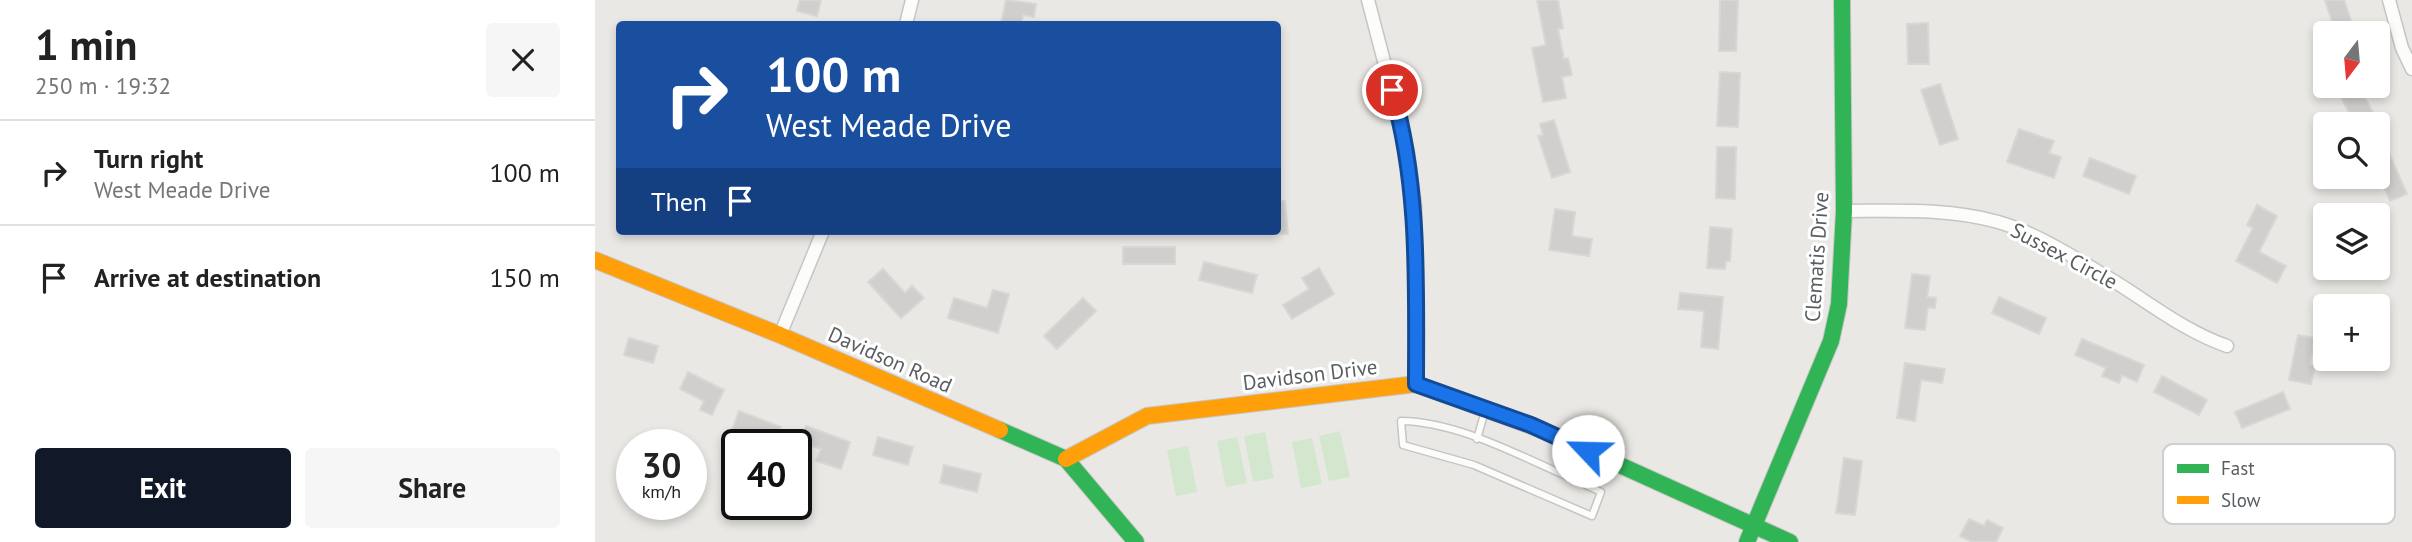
<!DOCTYPE html>
<html lang="en">
<head>
<meta charset="utf-8">
<style>
  :root { --surface:#fff; --page:#f6f6f6; --text:#222; --muted:#767676; --line:#e0e0e0; --accent:#111827 }
  body { margin:0; font-family:"PT Sans",sans-serif; background:var(--page); color:var(--text); height:100vh; display:flex; flex-direction:column; font-size:26px; white-space:nowrap }
  * { box-sizing:border-box; margin:0 }
  p { font-size:23px; color:var(--muted) }
  .icon { flex:none; width:38px; height:38px; fill:none; stroke:currentColor; stroke-width:2; stroke-linecap:round; stroke-linejoin:round }
  .map { position:relative; flex:1; overflow:hidden }
  .drawer { display:flex; flex-direction:column; background:var(--surface); width:595px }
  .drawer>* { flex:none }
  .top-card { position:absolute; left:21px; top:21px; width:665px; height:214px; border-radius:7px; box-shadow:0 4px 10px #0003; background:#1a4fa0; color:#fff; overflow:hidden }
  .needle { width:46px; rotate:196deg }
  .tools { position:absolute; left:1718px; top:21px; display:grid; gap:14px }
  .tools a { display:grid; place-items:center; width:77px; height:77px; border-radius:7px; background:var(--surface); box-shadow:0 4px 10px #0003; font-size:35px }
  .speed { position:absolute; left:21px; top:429px; display:flex; gap:14px; font-size:35px; font-weight:700; text-align:center }
  .speed>* { display:grid; place-content:center; width:91px; height:91px; border-radius:50%; background:var(--surface); box-shadow:0 4px 10px #0003; line-height:1 }
  .speed small { font-size:18px; font-weight:400 }
  .speed .limit { border:4px solid #111; border-radius:10px; background:#fff; color:#111 }
  .pin { position:absolute; display:grid; place-items:center; width:60px; height:60px; color:#fff; margin:-30px; border:4px solid #fff; border-radius:50%; box-shadow:0 2px 7px #0007 }
  .me { position:absolute; width:77px; margin:-38px; rotate:294deg; stroke-linejoin:round; filter:drop-shadow(0 0 5px #0008) }
  .turn { display:flex; align-items:center; gap:24px; height:147px; padding:0 35px; font-size:32px }
  .turn .icon { width:91px; height:91px; stroke-width:2.5 }
  .turn b { display:block; font-size:49px; line-height:60px }
  .then { display:flex; align-items:center; height:66px; padding:0 35px; background:#0003; gap:14px; font-size:26px }
  .round { display:grid; place-items:center; flex:none; width:74px; height:74px; border-radius:7px; background:var(--page) }
  .headline { display:flex; align-items:center; justify-content:space-between; height:119px; padding:0 35px }
  h1 { font-size:42px; font-weight:800; line-height:52px }
  .action { display:flex; gap:14px; margin-top:auto; padding:14px 35px }
  .action a { flex:1; height:80px; border-radius:7px; background:var(--accent); color:#fff; font-size:28px; font-weight:800; line-height:80px; text-align:center }
  .action a+a { background:var(--page); color:var(--text) }
  ul { padding:0; list-style:none }
  li { display:flex; align-items:center; gap:21px; height:105px; padding:0 35px; border-top:2px solid var(--line) }
  li div { flex:1 }
  li b { display:block; font-size:26px }
  li em { font-style:normal }
  main { display:flex; flex:1; min-height:0 }
  .map>svg:first-child { display:block }
  .green { fill:#d2e7ce }
  .building { fill:#d1cfcd; stroke:#dad7d3; stroke-width:2 }
  .lines { fill:none; stroke-linecap:round; stroke-linejoin:round }
  .lane-casing { stroke:#c5c5c4; stroke-width:9 }
  .street-casing { stroke:#c5c5c4; stroke-width:15 }
  .fast-casing { stroke:#c6c6c6; stroke-width:18 }
  .slow-casing { stroke:#c6c6c6; stroke-width:18 }
  .lane { stroke:#fcfcfb; stroke-width:6 }
  .street { stroke:#fcfcfb; stroke-width:12 }
  .fast { stroke:#30b455; stroke-width:16 }
  .slow { stroke:#ff9f0a; stroke-width:16 }
  .route-casing { stroke:#114b97; stroke-width:18 }
  .route { stroke:#1a73e8; stroke-width:12 }
  .labels { text-anchor:middle; stroke-width:6; stroke-linejoin:round; paint-order:stroke }
  .street-label { font-size:21px; fill:#595e62; stroke:#fff }
  .key { fill:#fff; stroke:#cdcfd0; stroke-width:2 }
  .key-label { font-size:19px; fill:#595e62 }
</style>
</head>
<body>
<main>
<section class="drawer">
<div class="headline"><div><h1>1 min</h1><p>250 m · 19:32</p></div><a class="round"><svg class="icon" aria-label="close" viewBox="0 0 24 24"><path d="M6 6l12 12M18 6L6 18"/></svg></a></div>
<ul>
<li><svg class="icon" aria-label="right" viewBox="0 0 24 24"><path d="M7 20v-9h11M14 6l5 5-5 5"/></svg><div><b>Turn right</b><p>West Meade Drive</p></div><em>100 m</em></li>
<li><svg class="icon" aria-label="arrive" viewBox="0 0 24 24"><path d="M6 21V4h12l-3 4 3 4H6"/></svg><div><b>Arrive at destination</b></div><em>150 m</em></li>
</ul>
<div class="action"><a>Exit</a><a>Share</a></div>
</section>
<div class="map">
<svg width="1817" height="542" viewBox="0 0 1817 542">
  <rect width="100%" height="100%" fill="#eae8e4"/>
  <g class="green">
    <path d="M745,431l10,46 -21,4 -10,-45z"/>
    <path d="M670,432l9,46 -21,4 -9,-46z"/>
    <path d="M642,437l10,46 -21,4 -9,-46z"/>
    <path d="M717,438l10,46 -21,4 -9,-46z"/>
    <path d="M593,446l9,46 -21,4 -9,-46z"/>
  </g>
  <g class="building">
    <path d="M205,0h21l-4,16 -20,-5z"/>
    <path d="M411,0l30,4 -2,13 -11,-2 -2,9h-20z"/>
    <path d="M942,0h21l5,28 -5,1 6,30 4,-1 4,17 -10,2 4,21 -23,4 -11,-54 14,-3z"/>
    <path d="M1125,0h18l-2,51h-17z"/>
    <path d="M1730,0h19l9,26 -18,5z"/>
    <path d="M1333,23l1,41h-21l-1,-40z"/>
    <path d="M1125,72l20,1 -2,54 -21,-1z"/>
    <path d="M1345,84l18,55 -18,6 -19,-55z"/>
    <path d="M1740,86h24l17,32 -12,6h-9z"/>
    <path d="M959,120l16,52 -18,6 -14,-42 5,-1 -3,-11z"/>
    <path d="M1424,129l35,12 -5,12 12,4 -7,21 -47,-16z"/>
    <path d="M1122,147h19l-1,52 -19,-1z"/>
    <path d="M1793,151l19,43 -17,7 -12,-28v-18z"/>
    <path d="M1495,158l46,18 -7,18 -46,-18z"/>
    <path d="M682,201h8l3,33h-11z"/>
    <path d="M1662,205l20,11 -18,36 27,14 -9,17 -41,-22 17,-33 -6,-3z"/>
    <path d="M960,209l20,3 -3,24 20,3 -3,17 -40,-6z"/>
    <path d="M1115,227l22,2 -2,32h-4l-1,8 -18,-1z"/>
    <rect x="528" y="247" width="52" height="17"/>
    <path d="M609,262l53,13 -5,18 -53,-13z"/>
    <path d="M724,268l15,26 -42,25 -9,-14 26,-16 -7,-11z"/>
    <path d="M288,269l22,24 7,-7 12,12 -23,20 -33,-36z"/>
    <path d="M1317,274l18,2 -3,21 9,1 -1,10 -7,-1 -3,23 -20,-2z"/>
    <path d="M398,290l16,4 -11,39 -50,-15 6,-20 33,10z"/>
    <path d="M1085,293l43,4 -5,52 -17,-2 3,-36 -26,-2z"/>
    <path d="M1404,297l47,21 -7,16 -47,-21z"/>
    <path d="M488,298l13,13 -39,38 -13,-13z"/>
    <path d="M1703,335l17,3 -5,26 5,1 -4,19 -22,-4z"/>
    <path d="M34,338l29,8 -5,17 -29,-8z"/>
    <path d="M1487,339l62,26 -7,17 -15,-7 -3,8 -17,-7 4,-8 -31,-13z"/>
    <path d="M1310,363l40,6 -3,14 -21,-3 -6,41 -18,-3z"/>
    <path d="M93,372l36,18 -12,25 -12,-5 4,-9 -24,-12z"/>
    <path d="M1567,376l45,24 -8,15 -45,-23z"/>
    <path d="M1688,392l7,17 -48,19 -7,-16z"/>
    <path d="M144,411l42,16 -6,17 -43,-14z"/>
    <path d="M211,426l44,16 -9,27 -25,-8 5,-12 -21,-7z"/>
    <path d="M283,437l35,10 -5,18 -35,-10z"/>
    <path d="M1249,458l18,3 -7,54 -19,-2z"/>
    <path d="M349,465l37,9 -4,18 -37,-9z"/>
    <path d="M1374,519l15,7 3,-6 16,8 -7,14h-24l-12,-6z"/>
  </g>
  <g class="lines">
    <g class="lane-casing">
      <g id="lane">
        <path d="M882,439l8,-28"/>
        <path d="M967,474c-50,-22 -106,-52 -161,-53l2,24 71,20 118,51 9,-24 -39,-18 11,-28"/>
      </g>
    </g>
    <g class="street-casing">
      <g id="street">
        <path d="M773,0l40,153 7,53 1,178"/>
        <path d="M1794,0l13,48 10,21"/>
        <path d="M311,24l6,-24"/>
        <path d="M1249,211c51,0 104,-3 154,11 39,11 79,37 114,58 38,23 72,51 115,66"/>
        <path d="M185,335l43,-104"/>
      </g>
    </g>
    <g class="fast-casing">
      <g id="fast">
        <path d="M945,429l250,113"/>
        <path d="M405,430l66,29 70,83"/>
        <path d="M1152,542l84,-201 8,-37 5,-93 -2,-211"/>
      </g>
    </g>
    <g class="slow-casing">
      <g id="slow">
        <path d="M0,260l185,75 220,95"/>
        <path d="M471,459l81,-43 269,-32 124,45"/>
      </g>
    </g>
    <use href="#lane" class="lane"/>
    <use href="#street" class="street"/>
    <use href="#fast" class="fast"/>
    <use href="#slow" class="slow"/>
  </g>
  <g class="lines">
    <g class="route-casing">
      <path id="route" d="M797,90c28,96 24,195 24,294l115,41 57,26"/>
    </g>
    <use href="#route" class="route"/>
  </g>
  <g class="labels">
    <g class="street-label">
      <text transform="translate(1469 256) rotate(28)" y="7">Sussex Circle</text>
      <text transform="translate(1222 257) rotate(-86)" y="7">Clematis Drive</text>
      <text transform="translate(295 360) rotate(24)" y="7">Davidson Road</text>
      <text transform="translate(715 375) rotate(-7)" y="7">Davidson Drive</text>
    </g>
  </g>
  <rect x="1568" y="444" width="232" height="80" rx="10" class="key"/>
  <rect x="1582" y="464" width="32" height="9" fill="#30b455"/>
  <rect x="1582" y="496" width="32" height="8" fill="#ff9f0a"/>
  <g class="key-label">
    <text x="1626" y="475">Fast</text>
    <text x="1626" y="507">Slow</text>
  </g>
</svg>
<div class="tools">
<a><svg class="needle" viewBox="-14 -14 28 28"><path d="M0-13l5 13h-10z" fill="#e53935"/><path d="M0 13l5-13h-10z" fill="#767676"/></svg></a>
<a><svg class="icon" aria-label="search" viewBox="0 0 24 24"><circle cx="10" cy="10" r="6"/><path d="M15 15l6 6"/></svg></a>
<a><svg class="icon" aria-label="layers" viewBox="0 0 24 24"><path d="M12 4l9 5-9 5-9-5zM3 14l9 5 9-5"/></svg></a>
<a>+</a>
</div>
<div class="speed"><div>30<small>km/h</small></div><div class="limit">40</div></div>
<div class="pin" style="left:797px;top:90px;background:#d93025"><svg class="icon" aria-label="arrive" viewBox="0 0 24 24"><path d="M6 21V4h12l-3 4 3 4H6"/></svg></div>
<svg class="me" style="left:993px;top:451px" viewBox="-20 -20 40 40"><circle r="19" fill="#fff"/><path d="M0-13L10 11 0 6-10 11z" fill="#1a73e8"/></svg>
<div class="top-card">
<div class="turn"><svg class="icon" aria-label="right" viewBox="0 0 24 24"><path d="M7 20v-9h11M14 6l5 5-5 5"/></svg><div><b>100 m</b>West Meade Drive</div></div>
<div class="then">Then<svg class="icon" aria-label="arrive" viewBox="0 0 24 24"><path d="M6 21V4h12l-3 4 3 4H6"/></svg></div>
</div>
</div>
</main>
</body>
</html>
